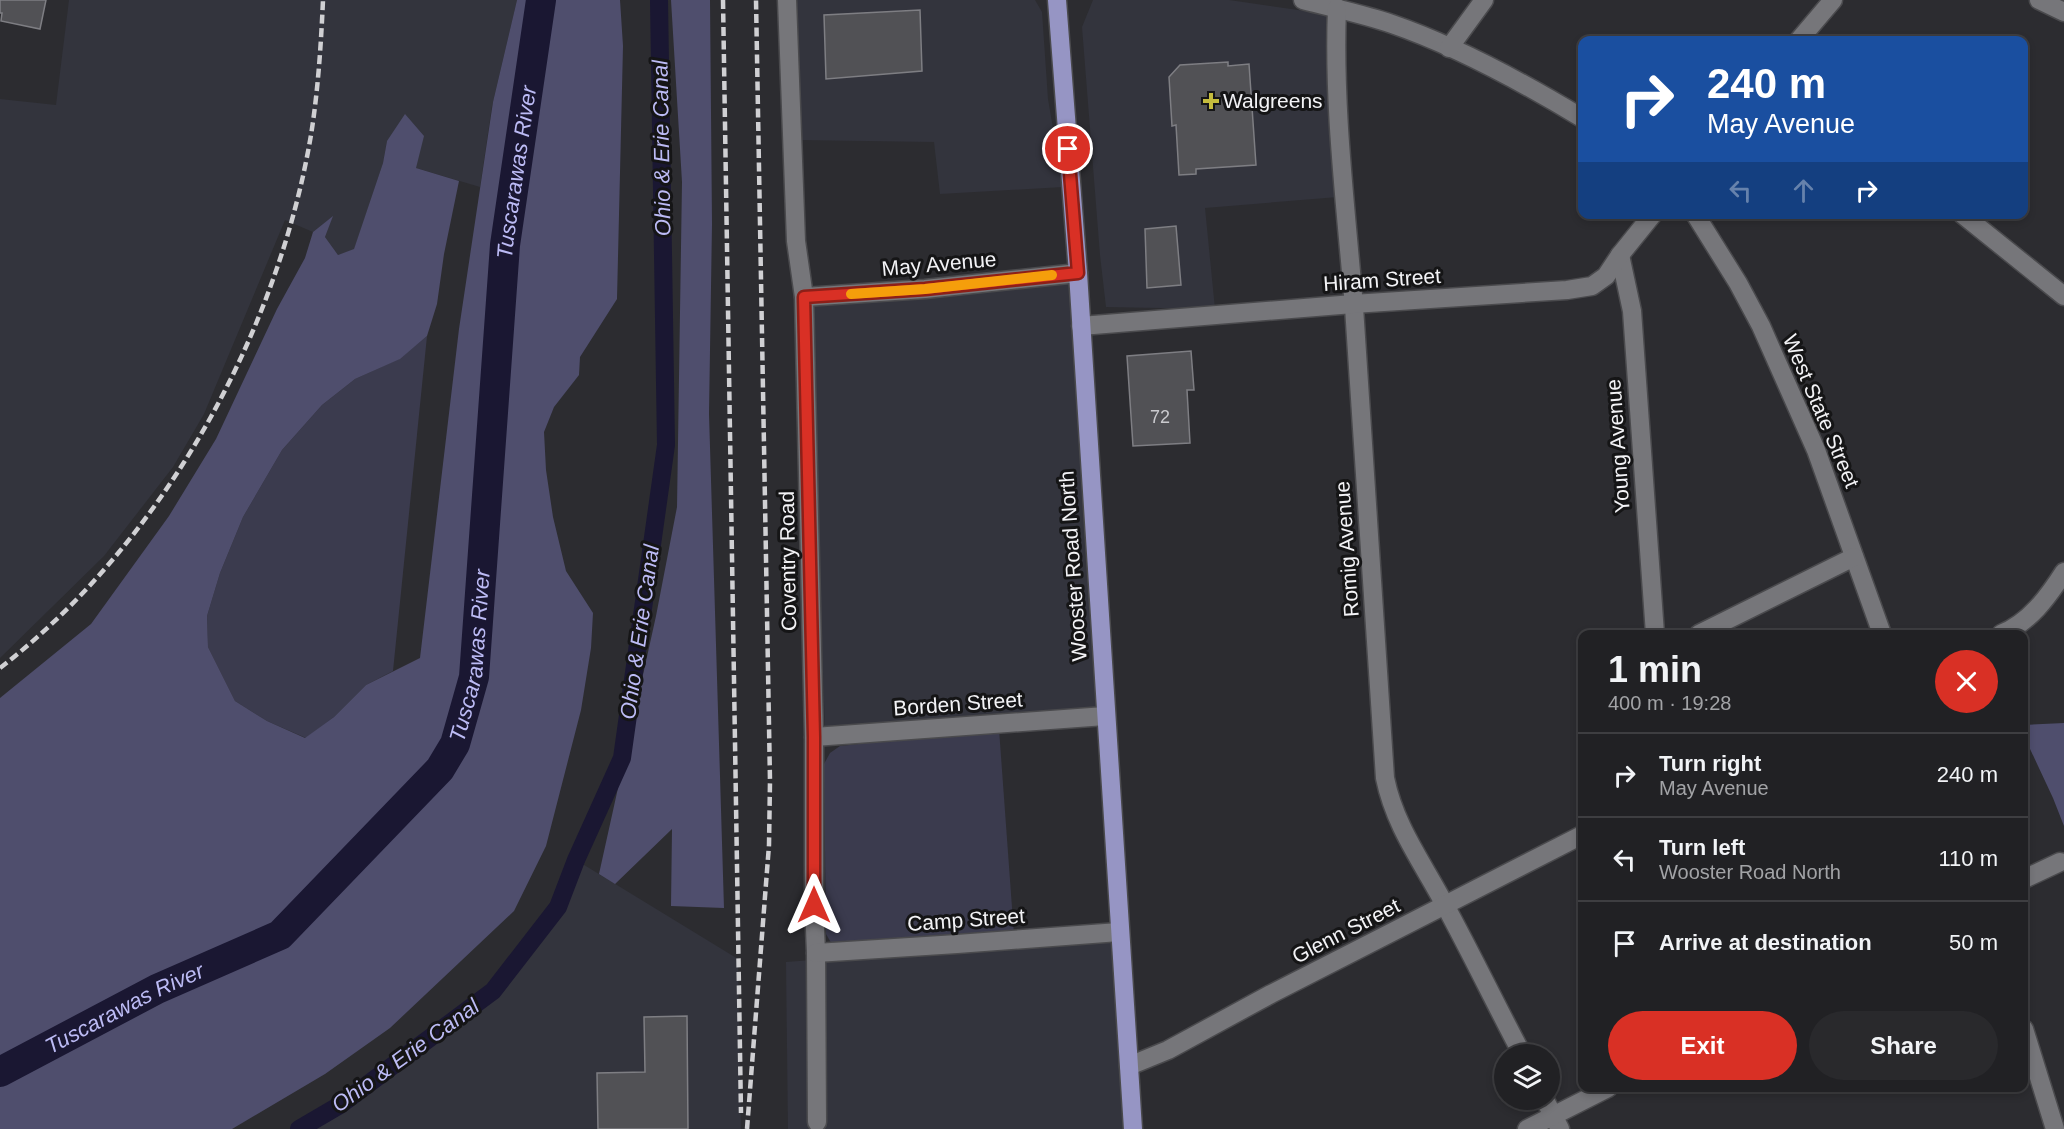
<!DOCTYPE html>
<html lang="en">
<head>
<meta charset="utf-8">
<style>
  :root { --surface:#212124; --page:#29292c; --text:#f1f3f6; --muted:#a2a3a6; --line:#3e3e41; --accent:#d93025 }
  body { margin:0; font-family:Arial,sans-serif; background:var(--page); color:var(--text); height:100vh; display:flex; flex-direction:column; font-size:22px; white-space:nowrap }
  * { box-sizing:border-box; margin:0 }
  p { font-size:20px; color:var(--muted) }
  .icon { flex:none; width:33px; height:33px; fill:none; stroke:currentColor; stroke-width:2; stroke-linecap:round; stroke-linejoin:round }
  .map { position:relative; flex:1; overflow:hidden }
  .side { position:absolute; left:1578px; top:630px; width:450px; height:462px; display:flex; flex-direction:column; background:var(--surface); border-radius:12px; box-shadow:0 3px 9px #0003,0 0 0 2px var(--line) }
  .side>* { flex:none }
  .hud { position:absolute; left:1578px; top:36px; width:450px; height:183px; border-radius:12px; box-shadow:0 3px 9px #0003,0 0 0 2px var(--line); background:#1a4fa0; color:#fff; overflow:hidden }
  .tools { position:absolute; left:1494px; top:1044px; display:grid; gap:12px }
  .tools a { display:grid; place-items:center; width:66px; height:66px; border-radius:50%; background:var(--surface); box-shadow:0 3px 9px #0003,0 0 0 2px var(--line); font-size:30px }
  .pin { position:absolute; display:grid; place-items:center; width:51px; height:51px; color:#fff; margin:-26px; border:3px solid #fff; border-radius:50%; box-shadow:0 2px 6px #0007 }
  .me { position:absolute; width:66px; margin:-33px; rotate:0deg; stroke-linejoin:round; filter:drop-shadow(0 0 4px #0008) }
  .turn { display:flex; align-items:center; gap:21px; height:126px; padding:0 30px; font-size:27px }
  .turn .icon { width:78px; height:78px; stroke-width:2.5 }
  .turn b { display:block; font-size:42px; line-height:51px }
  .lanes { display:flex; align-items:center; height:57px; padding:0 30px; background:#0003; justify-content:center; gap:30px; direction:ltr }
  .lanes .off { opacity:.35 }
  .round { display:grid; place-items:center; flex:none; width:63px; height:63px; border-radius:32px; background:var(--page) }
  .head { display:flex; align-items:center; justify-content:space-between; height:102px; padding:0 30px }
  h1 { font-size:36px; font-weight:700; line-height:45px }
  .primary-button { display:flex; gap:12px; margin-top:auto; padding:12px 30px }
  .primary-button a { flex:1; height:69px; border-radius:36px; background:var(--accent); color:#fff; font-size:24px; font-weight:700; line-height:69px; text-align:center }
  .primary-button a+a { background:var(--page); color:var(--text) }
  ul { padding:0; list-style:none }
  li { display:flex; align-items:center; gap:18px; height:84px; padding:0 30px; border-top:2px solid var(--line) }
  li div { flex:1 }
  li b { display:block; font-size:22px }
  li em { font-style:normal }
  .map>svg:first-child { display:block }
  .built { fill:#33343d }
  .green { fill:#3b3b4e }
  .forest { fill:#4f4e6d }
  .lines { fill:none; stroke-linecap:round; stroke-linejoin:round }
  .canal { stroke:#1a1732; stroke-width:18 }
  .river { stroke:#1a1732; stroke-width:30 }
  .building { fill:#515155; stroke:#7e7e83; stroke-width:1.5 }
  .minor-casing { stroke:#4a4a4d; stroke-width:21 }
  .major-casing { stroke:#4a4a4d; stroke-width:21 }
  .minor { stroke:#76767a; stroke-width:18 }
  .major { stroke:#9695c4; stroke-width:18 }
  .rail { stroke:#d0d0d3; stroke-width:4.5; stroke-dasharray:9 4.5; stroke-linecap:butt }
  .route-casing { stroke:#8d1f18; stroke-width:15 }
  .route { stroke:#d93025; stroke-width:10 }
  .slow { stroke:#f59e0b; stroke-width:10 }
  .poi-dot { fill:#c5bc3d; stroke:#151516; stroke-width:2 }
  .labels { text-anchor:middle; stroke-width:6; stroke-linejoin:round; paint-order:stroke }
  .number-label { font-size:18px; fill:#cacace }
  .poi-label { font-size:21px; fill:#f3f3f6; stroke:#151516; text-anchor:start }
  .street-label { font-size:21px; fill:#f3f3f6; stroke:#151516 }
  .water-label { font-size:22px; font-style:italic; fill:#bcbbf5; stroke:#151516 }
</style>
</head>
<body>
<div class="map">
<svg width="2064" height="1129" viewBox="0 0 2064 1129">
  <rect width="100%" height="100%" fill="#2c2c30"/>
  <g class="built">
    <path d="M69,0h448l-25,106 -12,81 -64,-19 -29,-27 -4,22 -29,87 -16,5 -13,-18 7,-20 -19,15 -28,-12 -81,194 -31,53 -69,89 -104,102v-559l56,6z"/>
    <path d="M797,0h238l7,12 6,87 15,88 -123,7 -6,-52 -135,-2z"/>
    <path d="M1093,0h136l104,15 5,182 -133,11 10,101 -109,-2 -6,-52 -18,-228z"/>
    <path d="M1072,281l31,433 -278,15 -15,-425z"/>
    <path d="M576,860l162,99 3,170h-442l41,-24 153,-114 65,-84z"/>
    <path d="M1115,937l13,192h-340l-2,-167z"/>
  </g>
  <g class="green">
    <path d="M427,336l-34,335 -27,14 -32,32 -28,21 -39,-17 -32,-20 -27,-54 -1,-31 13,-43 23,-56 39,-67 40,-45 33,-26 44,-20z"/>
    <path d="M999,729l15,206 -181,11 -7,-12 -2,-170 6,-11 10,-7z"/>
  </g>
  <g class="forest">
    <path d="M517,0h103l3,46 -6,253 -37,58 -1,18 -25,32 -10,25 2,38 7,47 13,54 27,42 -2,35 -10,62 -35,136 -32,65 -124,117 -65,46 -93,55h-232v-431l91,-74 78,-108 47,-77 61,-130 28,-51 8,-26 20,-16 -8,21 13,18 16,-6 29,-86 4,-22 18,-27 19,22 -8,32 43,13 -15,73 -7,50 -10,32 -27,23 -45,20 -33,26 -40,45 -39,67 -23,56 -13,43 1,31 27,54 32,20 38,17 29,-21 32,-32 54,-27 39,-329 34,-227z"/>
    <path d="M671,0h39l2,224 -3,190 15,494 -53,-2 1,-77 -57,55 -16,-10 57,-258 21,-109 5,-325z"/>
    <path d="M2064,723v103l-11,-28 -29,-62v-11z"/>
  </g>
  <g class="lines">
    <path class="canal" d="M299,1129l41,-24 153,-114 65,-84 18,-47 46,-102 44,-313 -7,-445"/>
    <path class="river" id="s1" d="M0,1072l157,-83 123,-54 160,-166 15,-25 19,-67 31,-432 36,-245"/>
  </g>
  <g class="building">
    <path d="M0,0h46l-6,29 -39,-8 1,-8h-2z"/>
    <path d="M920,10l2,61 -96,8 -2,-64z"/>
    <path d="M1228,62v4l21,-2 7,101 -60,4v5l-17,1 -3,-50 -4,1 -3,-49 11,-12z"/>
    <path d="M1176,226l5,59 -34,3 -2,-59z"/>
    <path d="M1191,351l3,39h-7l3,53 -57,3 -6,-90z"/>
    <path d="M687,1016l1,113h-90l-1,-56 48,-1 -1,-55z"/>
  </g>
  <g class="lines">
    <g class="minor-casing">
      <g id="minor">
        <path d="M787,0l9,241 8,56 10,440v168l2,48 1,169"/>
        <path d="M1303,0c30,8 60,14 89,24 64,22 132,59 190,94"/>
        <path d="M2039,0l25,12"/>
        <path d="M1337,8c-4,100 9,199 17,299 11,157 21,314 31,471 10,49 38,85 61,129 26,48 50,98 76,147"/>
        <path d="M1799,40l34,-40"/>
        <path d="M1449,48l35,-48"/>
        <path d="M1695,214l43,69 23,43 55,124 66,184"/>
        <path d="M1962,214l102,82"/>
        <path d="M1620,255l12,56 23,323"/>
        <path d="M804,297l121,-8 153,-16"/>
        <path d="M1081,326l272,-22 214,-14 25,-4 14,-10 14,-21 33,-41"/>
        <path d="M1699,634l155,-77"/>
        <path d="M2001,634c28,-11 47,-37 63,-62"/>
        <path d="M814,737l291,-21"/>
        <path d="M2024,879l36,-17"/>
        <path d="M816,953l141,-9 162,-12"/>
        <path d="M2024,1029l31,100"/>
        <path d="M1129,1066l39,-16 103,-56 311,-159"/>
        <path d="M1545,1100l15,29"/>
        <path d="M1527,1129l81,-41"/>
      </g>
    </g>
    <g class="major-casing">
      <path id="major" d="M1057,0l21,273 55,856"/>
    </g>
    <use href="#minor" class="minor"/>
    <use href="#major" class="major"/>
    <g class="rail">
      <path d="M723,0l18,1113"/>
      <path d="M0,668c162,-125 277,-332 311,-533 7,-44 10,-90 12,-135"/>
      <path d="M747,1129l22,-284 1,-64 -14,-781"/>
    </g>
  </g>
  <g class="lines">
    <g class="route-casing">
      <path id="route" d="M814,905v-168l-10,-440 121,-8 153,-16 -10,-124"/>
    </g>
    <use href="#route" class="route"/>
    <path class="slow" d="M851,294l74,-5 127,-14"/>
  </g>
  <path class="poi-dot" d="M1208 92h6v6h6v6h-6v6h-6v-6h-6v-6h6z"/>
  <g class="labels">
    <g class="number-label">
      <text x="1160" y="423">72</text>
    </g>
    <g class="poi-label">
      <text x="1223" y="108">Walgreens</text>
    </g>
    <g class="street-label">
      <text transform="translate(939 264) rotate(-5)" y="7">May Avenue</text>
      <text transform="translate(1382 280) rotate(-4)" y="7">Hiram Street</text>
      <text transform="translate(1821 411) rotate(67)" y="7">West State Street</text>
      <text transform="translate(1618 446) rotate(-94)" y="7">Young Avenue</text>
      <text transform="translate(1347 549) rotate(-94)" y="7">Romig Avenue</text>
      <text transform="translate(788 561) rotate(-91)" y="7">Coventry Road</text>
      <text transform="translate(1073 566) rotate(-94)" y="7">Wooster Road North</text>
      <text transform="translate(958 704) rotate(-4)" y="7">Borden Street</text>
      <text transform="translate(966 920) rotate(-4)" y="7">Camp Street</text>
      <text transform="translate(1346 931) rotate(-27)" y="7">Glenn Street</text>
    </g>
    <g class="water-label">
      <text transform="translate(661 148) rotate(-91)" y="8">Ohio &amp; Erie Canal</text>
      <text dy="8" stroke="none"><textPath href="#s1" startOffset="1148">Tuscarawas River</textPath></text>
      <text transform="translate(639 632) rotate(-82)" y="8">Ohio &amp; Erie Canal</text>
      <text dy="8" stroke="none"><textPath href="#s1" startOffset="662">Tuscarawas River</textPath></text>
      <text dy="8" stroke="none"><textPath href="#s1" startOffset="140">Tuscarawas River</textPath></text>
      <text transform="translate(405 1055) rotate(-36)" y="8">Ohio &amp; Erie Canal</text>
    </g>
  </g>
</svg>
<div class="tools">
<a><svg class="icon" aria-label="layers" viewBox="0 0 24 24"><path d="M12 4l9 5-9 5-9-5zM3 14l9 5 9-5"/></svg></a>
</div>
<div class="pin" style="left:1068px;top:149px;background:#d93025"><svg class="icon" aria-label="arrive" viewBox="0 0 24 24"><path d="M6 21V4h12l-3 4 3 4H6"/></svg></div>
<svg class="me" style="left:814px;top:905px" viewBox="-20 -20 40 40"><path d="M0-17L14 15 0 8-14 15z" fill="#d93025" stroke="#fff" stroke-width="4"/></svg>
<div class="hud">
<div class="turn"><svg class="icon" aria-label="right" viewBox="0 0 24 24"><path d="M7 20v-9h11M14 6l5 5-5 5"/></svg><div><b>240 m</b>May Avenue</div></div>
<div class="lanes"><svg class="icon off" aria-label="left" viewBox="0 0 24 24"><path d="M17 20v-9H6M10 6l-5 5 5 5"/></svg><svg class="icon off" aria-label="ahead" viewBox="0 0 24 24"><path d="M12 20V5M6 11l6-6 6 6"/></svg><svg class="icon" aria-label="right" viewBox="0 0 24 24"><path d="M7 20v-9h11M14 6l5 5-5 5"/></svg></div>
</div>
<section class="side">
<div class="head"><div><h1>1 min</h1><p>400 m · 19:28</p></div><a class="round" style="background:#d93025;color:#fff"><svg class="icon" aria-label="close" viewBox="0 0 24 24"><path d="M6 6l12 12M18 6L6 18"/></svg></a></div>
<ul>
<li><svg class="icon" aria-label="right" viewBox="0 0 24 24"><path d="M7 20v-9h11M14 6l5 5-5 5"/></svg><div><b>Turn right</b><p>May Avenue</p></div><em>240 m</em></li>
<li><svg class="icon" aria-label="left" viewBox="0 0 24 24"><path d="M17 20v-9H6M10 6l-5 5 5 5"/></svg><div><b>Turn left</b><p>Wooster Road North</p></div><em>110 m</em></li>
<li><svg class="icon" aria-label="arrive" viewBox="0 0 24 24"><path d="M6 21V4h12l-3 4 3 4H6"/></svg><div><b>Arrive at destination</b></div><em>50 m</em></li>
</ul>
<div class="primary-button"><a>Exit</a><a>Share</a></div>
</section>
</div>
</body>
</html>
